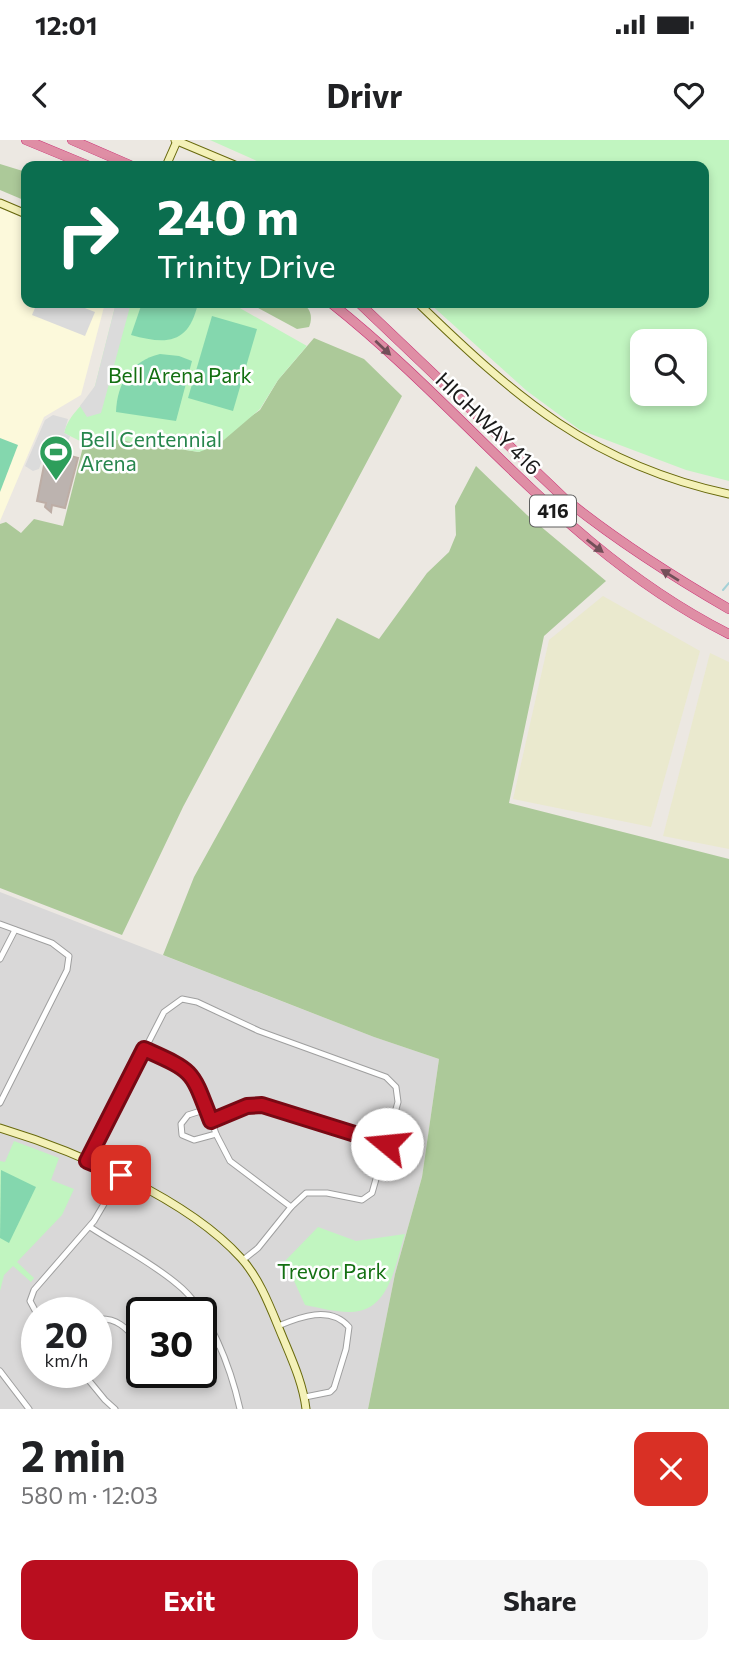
<!DOCTYPE html>
<html lang="en">
<head>
<meta charset="utf-8">
<style>
  :root { --surface:#fff; --page:#f6f6f6; --text:#202124; --muted:#757577; --accent:#b90e1f }
  body { margin:0; font-family:Commissioner,sans-serif; background:var(--page); color:var(--text); height:100vh; display:flex; flex-direction:column; font-size:26px; white-space:nowrap }
  * { box-sizing:border-box; margin:0 }
  p { font-size:23px; color:var(--muted) }
  .icon { flex:none; width:38px; height:38px; fill:none; stroke:currentColor; stroke-width:2; stroke-linecap:round; stroke-linejoin:round }
  .map { position:relative; height:1269px; overflow:hidden }
  .panel { display:flex; flex-direction:column; background:var(--surface); flex:1 }
  .panel>* { flex:none }
  .banner { position:absolute; left:21px; top:21px; width:688px; height:147px; border-radius:14px; box-shadow:0 4px 10px #0003; background:#0b6e4f; color:#fff; overflow:hidden }
  .controls { position:absolute; left:630px; top:189px; display:grid; gap:14px }
  .controls a { display:grid; place-items:center; width:77px; height:77px; border-radius:14px; background:var(--surface); box-shadow:0 4px 10px #0003; font-size:35px }
  .speed { position:absolute; left:21px; top:1157px; display:flex; gap:14px; font-size:35px; font-weight:700; text-align:center }
  .speed>* { display:grid; place-content:center; width:91px; height:91px; border-radius:50%; background:var(--surface); box-shadow:0 4px 10px #0003; line-height:1 }
  .speed small { font-size:18px; font-weight:400 }
  .speed .limit { border:4px solid #111; border-radius:10px; background:#fff; color:#111 }
  .pin { position:absolute; display:grid; place-items:center; width:60px; height:60px; color:#fff; margin:-30px; border-radius:14px; box-shadow:0 4px 10px #0006 }
  .me { position:absolute; width:77px; margin:-38px; rotate:287deg; stroke-linejoin:round; filter:drop-shadow(0 0 5px #0008) }
  .turn { display:flex; align-items:center; gap:24px; height:147px; padding:0 21px; font-size:32px }
  .turn .icon { width:91px; height:91px; stroke-width:2.5 }
  .turn b { display:block; font-size:49px; line-height:60px }
  .round { display:grid; place-items:center; flex:none; width:74px; height:74px; border-radius:14px; background:var(--page) }
  .overview { display:flex; align-items:center; justify-content:space-between; height:119px; padding:0 21px }
  h1 { font-size:42px; font-weight:700; line-height:52px }
  .cta { display:flex; gap:14px; margin-top:auto; padding:14px 21px }
  .cta a { flex:1; height:80px; border-radius:14px; background:var(--accent); color:#fff; font-size:28px; font-weight:700; line-height:80px; text-align:center }
  .cta a+a { background:var(--page); color:var(--text) }
  .status { display:flex; justify-content:space-between; align-items:center; height:49px; padding:0 35px; background:var(--surface); direction:ltr }
  .status svg { height:19px; fill:currentColor }
  header { display:flex; justify-content:space-between; align-items:center; height:91px; padding:0 21px; background:var(--surface); font-size:32px; font-weight:700 }
  .map>svg:first-child { display:block }
  .residential { fill:#d9d8d8; fill-rule:evenodd }
  .education { fill:#fcf9db }
  .farmland { fill:#eae9ce }
  .forest { fill:#acc999 }
  .park { fill:#c1f5c0; fill-rule:evenodd }
  .pitch { fill:#84d7ae }
  .parking { fill:#dbdbdb }
  .lines { fill:none; stroke-linecap:round; stroke-linejoin:round }
  .stream { stroke:#a4d1d7; stroke-width:2 }
  .building { fill:#bcb3af; stroke:#bdada5; stroke-width:2 }
  .street-casing { stroke:#9f9f9f; stroke-width:7 }
  .secondary-casing { stroke:#68690c; stroke-width:9 }
  .highway-casing { stroke:#c93074; stroke-width:10 }
  .street { stroke:#fff; stroke-width:5 }
  .secondary { stroke:#f4f1b8; stroke-width:7 }
  .highway { stroke:#df8ea5; stroke-width:9 }
  .oneway { fill:#734f59 }
  .route-casing { stroke:#780914; stroke-width:18 }
  .route { stroke:#b90e1f; stroke-width:12 }
  .labels { text-anchor:middle; stroke-width:5; stroke-linejoin:round; paint-order:stroke }
  .shield { fill:#fff; stroke:#5f5f5f; stroke-width:2 }
  .shield-label { font-size:19px; font-weight:bold; fill:#1b1b1b }
  .park-label { font-size:21px; fill:#147012; stroke:#fff }
  .street-label { font-size:21px; fill:#1b1b1b; stroke:#fff }
  .leisure-label { font-size:21px; fill:#27864d; stroke:#fff; text-anchor:start }
</style>
</head>
<body>
<div class="status"><b>12:01</b><svg viewBox="0 0 49 12"><path d="M0 12V9h3v3zM5 12V6h3v6zM10 12V3h3v9zM15 12V0h3v12zM26 1h20v11H26zM47 4h2v5h-2z"/></svg></div>
<header><svg class="icon" aria-label="back" viewBox="0 0 24 24"><path d="M15 5l-7 7 7 7"/></svg>Drivr<svg class="icon" aria-label="heart" viewBox="0 0 24 24"><path d="M12 20l-8-8c-3-5 5-10 8-4 3-6 11-1 8 4z"/></svg></header>
<div class="map">
<svg width="729" height="1269" viewBox="0 0 729 1269">
  <rect width="100%" height="100%" fill="#ece8e2"/>
  <path class="residential" d="M0,752l374,145 65,22 -17,118 -27,97 -27,135h-368zM37,1172h59v60h-59zM142,1172h59v60h-59z"/>
  <path class="education" d="M0,68l26,11v84h79l-24,92 -37,22 -44,104z"/>
  <g class="farmland">
    <path d="M603,456l97,55 -49,176 -138,-28 36,-159z"/>
    <path d="M710,513l19,9v187l-66,-13z"/>
  </g>
  <g class="forest">
    <path d="M0,24l26,8v29l-26,-11z"/>
    <path d="M249,163h53c9,6 11,14 7,24l-12,2z"/>
    <path d="M314,198l50,21 38,37 -219,411 -61,128 -122,-47v-364l6,-2 15,11 13,-14 29,7 23,-91 113,17 61,-42 18,-30z"/>
    <path d="M476,326l51,49 79,66 -62,55 -35,167 220,56v550h-361l27,-135 27,-97 17,-118 -65,-22 -211,-82 31,-78 143,-259 42,21 48,-66 22,-21 7,-17 -1,-29z"/>
  </g>
  <g class="park">
    <path d="M210,0h519v341l-43,-11 -106,-40 -53,-39 -98,-88h275v-137h-436zM642,201h53v53h-53z"/>
    <path d="M116,163h115l76,43 -29,34 -18,29 -42,36 -19,7 -113,-17 -2,8 -20,-10c5,-20 22,-29 31,-47z"/>
    <path d="M14,1001l45,17 -8,22 23,9 -12,26 -45,47 17,16 -3,4 -18,-16 -9,9 -4,16v-130l5,1z"/>
    <path d="M318,1087l38,14 49,-7c-10,30 -15,79 -56,78 -14,0 -29,-4 -44,-7l-20,-44z"/>
  </g>
  <g class="pitch">
    <path d="M142,163h56c-9,41 -31,42 -67,32z"/>
    <path d="M212,176l45,13 -24,82 -45,-13z"/>
    <path d="M160,214l19,2 13,5 -16,60 -60,-9c1,-29 15,-51 44,-58z"/>
    <path d="M0,298l18,7 -18,47z"/>
    <path d="M1,1030l35,17 -27,56 -9,-5z"/>
  </g>
  <g class="parking">
    <path d="M37,163h35l23,9 -10,24 -53,-21z"/>
    <path d="M116,163h15l-30,110 -14,4 -7,-11 15,-20z"/>
    <path d="M53,275l15,4 -4,14 6,3 -4,11 -18,-4 -9,26 -6,2 -8,-5 20,-46z"/>
  </g>
  <g class="lines">
    <path class="stream" d="M723,450l6,-7"/>
  </g>
  <path class="building" d="M48,305l14,5 1,4 15,4 -13,50 -13,-3 -1,7 -6,-5 1,-4 -9,-2z"/>
  <g class="lines">
    <g class="street-casing">
      <g id="street">
        <path d="M0,784l52,19 17,13 -2,14 -67,133"/>
        <path d="M0,819l15,-29"/>
        <path d="M144,909l46,23 12,19 14,43 14,27 61,46"/>
        <path d="M207,969l-19,6 -7,9 1,11 12,5 22,-6"/>
        <path d="M211,981l35,-15 17,-1 124,39"/>
        <path d="M87,1022l77,-150 18,-13 15,3 62,29 127,46 10,10 2,15 -26,91 -10,7 -35,-7h-21l-15,14 -33,41 -15,12"/>
        <path d="M90,1087c29,19 61,35 87,57 33,26 54,85 63,125"/>
        <path d="M37,1174l-7,-13 4,-11 60,-69 27,-46"/>
        <path d="M96,1179c23,-2 32,11 46,27"/>
        <path d="M278,1186c22,-9 52,-21 71,1l-3,22 -12,39 -4,4 -25,5"/>
        <path d="M201,1213l16,-8"/>
        <path d="M0,1231l29,38"/>
        <path d="M82,1232l23,28 10,9"/>
      </g>
    </g>
    <g class="secondary-casing">
      <g id="secondary">
        <path d="M175,0l62,26"/>
        <path d="M166,26l11,-25"/>
        <path d="M0,63l26,11"/>
        <path d="M418,163c97,94 174,162 311,191"/>
        <path d="M0,988c76,23 188,71 241,130 20,22 31,54 42,80 10,24 20,46 23,71"/>
      </g>
    </g>
    <g class="highway-casing">
      <g id="highway">
        <path d="M26,0l63,26"/>
        <path d="M72,0l60,26"/>
        <path d="M331,163c139,110 235,249 398,331"/>
        <path d="M359,163l206,196c52,42 107,77 164,110"/>
      </g>
    </g>
    <use href="#street" class="street"/>
    <use href="#secondary" class="secondary"/>
    <use href="#highway" class="highway"/>
  </g>
  <defs><path id="oneway-solid" d="M-6-.8H1V-3.2L6.5 0L1 3.2V.8H-6Z" transform="scale(1.75)"/></defs>
  <g class="oneway">
    <use href="#oneway-solid" transform="translate(383 208) rotate(43)"/>
    <use href="#oneway-solid" transform="translate(595 406) rotate(38)"/>
    <use href="#oneway-solid" transform="translate(670 435) rotate(-148)"/>
  </g>
  <g class="lines">
    <g class="route-casing">
      <path id="route" d="M121,1035l-34,-14 57,-112c51,23 47,20 67,72l36,-15 15,-1 125,39"/>
    </g>
    <use href="#route" class="route"/>
  </g>
  <defs>
    <g id="stadium-pin" transform="scale(1.75)"><path d="M0 17L-7.5 6A9.5 9.5 0 1 1 7.5 6Z" fill="#2e9e5b" stroke="#fff"/><path d="M0-5a6.5 5 0 1 0 0 10a6.5 5 0 1 0 0-10ZM-3.5-1.8h7v3.6h-7Z" fill="#fff"/></g>
  </defs>
  <g fill-rule="evenodd">
    <use href="#stadium-pin" x="56" y="312"/>
  </g>
  <g class="labels">
    <rect class="shield" x="530" y="355.5" width="46" height="31" rx="5"/>
    <g class="shield-label">
      <text x="553" y="378">416</text>
    </g>
    <g class="park-label">
      <text x="180" y="243">Bell Arena Park</text>
      <text x="332" y="1139">Trevor Park</text>
    </g>
    <g class="street-label">
      <text transform="translate(488 284) rotate(44)" y="7">HIGHWAY 416</text>
    </g>
    <g class="leisure-label">
      <text x="80" y="307">Bell Centennial<tspan x="80" dy="24">Arena</tspan></text>
    </g>
  </g>
</svg>
<div class="controls">
<a><svg class="icon" aria-label="search" viewBox="0 0 24 24"><circle cx="10" cy="10" r="6"/><path d="M15 15l6 6"/></svg></a>
</div>
<div class="speed"><div>20<small>km/h</small></div><div class="limit">30</div></div>
<div class="pin" style="left:121px;top:1035px;background:#d93025"><svg class="icon" aria-label="arrive" viewBox="0 0 24 24"><path d="M6 21V4h12l-3 4 3 4H6"/></svg></div>
<svg class="me" style="left:387px;top:1004px" viewBox="-20 -20 40 40"><circle r="19" fill="#fff"/><path d="M0-13L10 11 0 6-10 11z" fill="#b90e1f"/></svg>
<div class="banner">
<div class="turn"><svg class="icon" aria-label="right" viewBox="0 0 24 24"><path d="M7 20v-9h11M14 6l5 5-5 5"/></svg><div><b>240 m</b>Trinity Drive</div></div>
</div>
</div>
<section class="panel">
<div class="overview"><div><h1>2 min</h1><p>580 m · 12:03</p></div><a class="round" style="background:#d93025;color:#fff"><svg class="icon" aria-label="close" viewBox="0 0 24 24"><path d="M6 6l12 12M18 6L6 18"/></svg></a></div>
<div class="cta"><a>Exit</a><a>Share</a></div>
</section>
</body>
</html>
